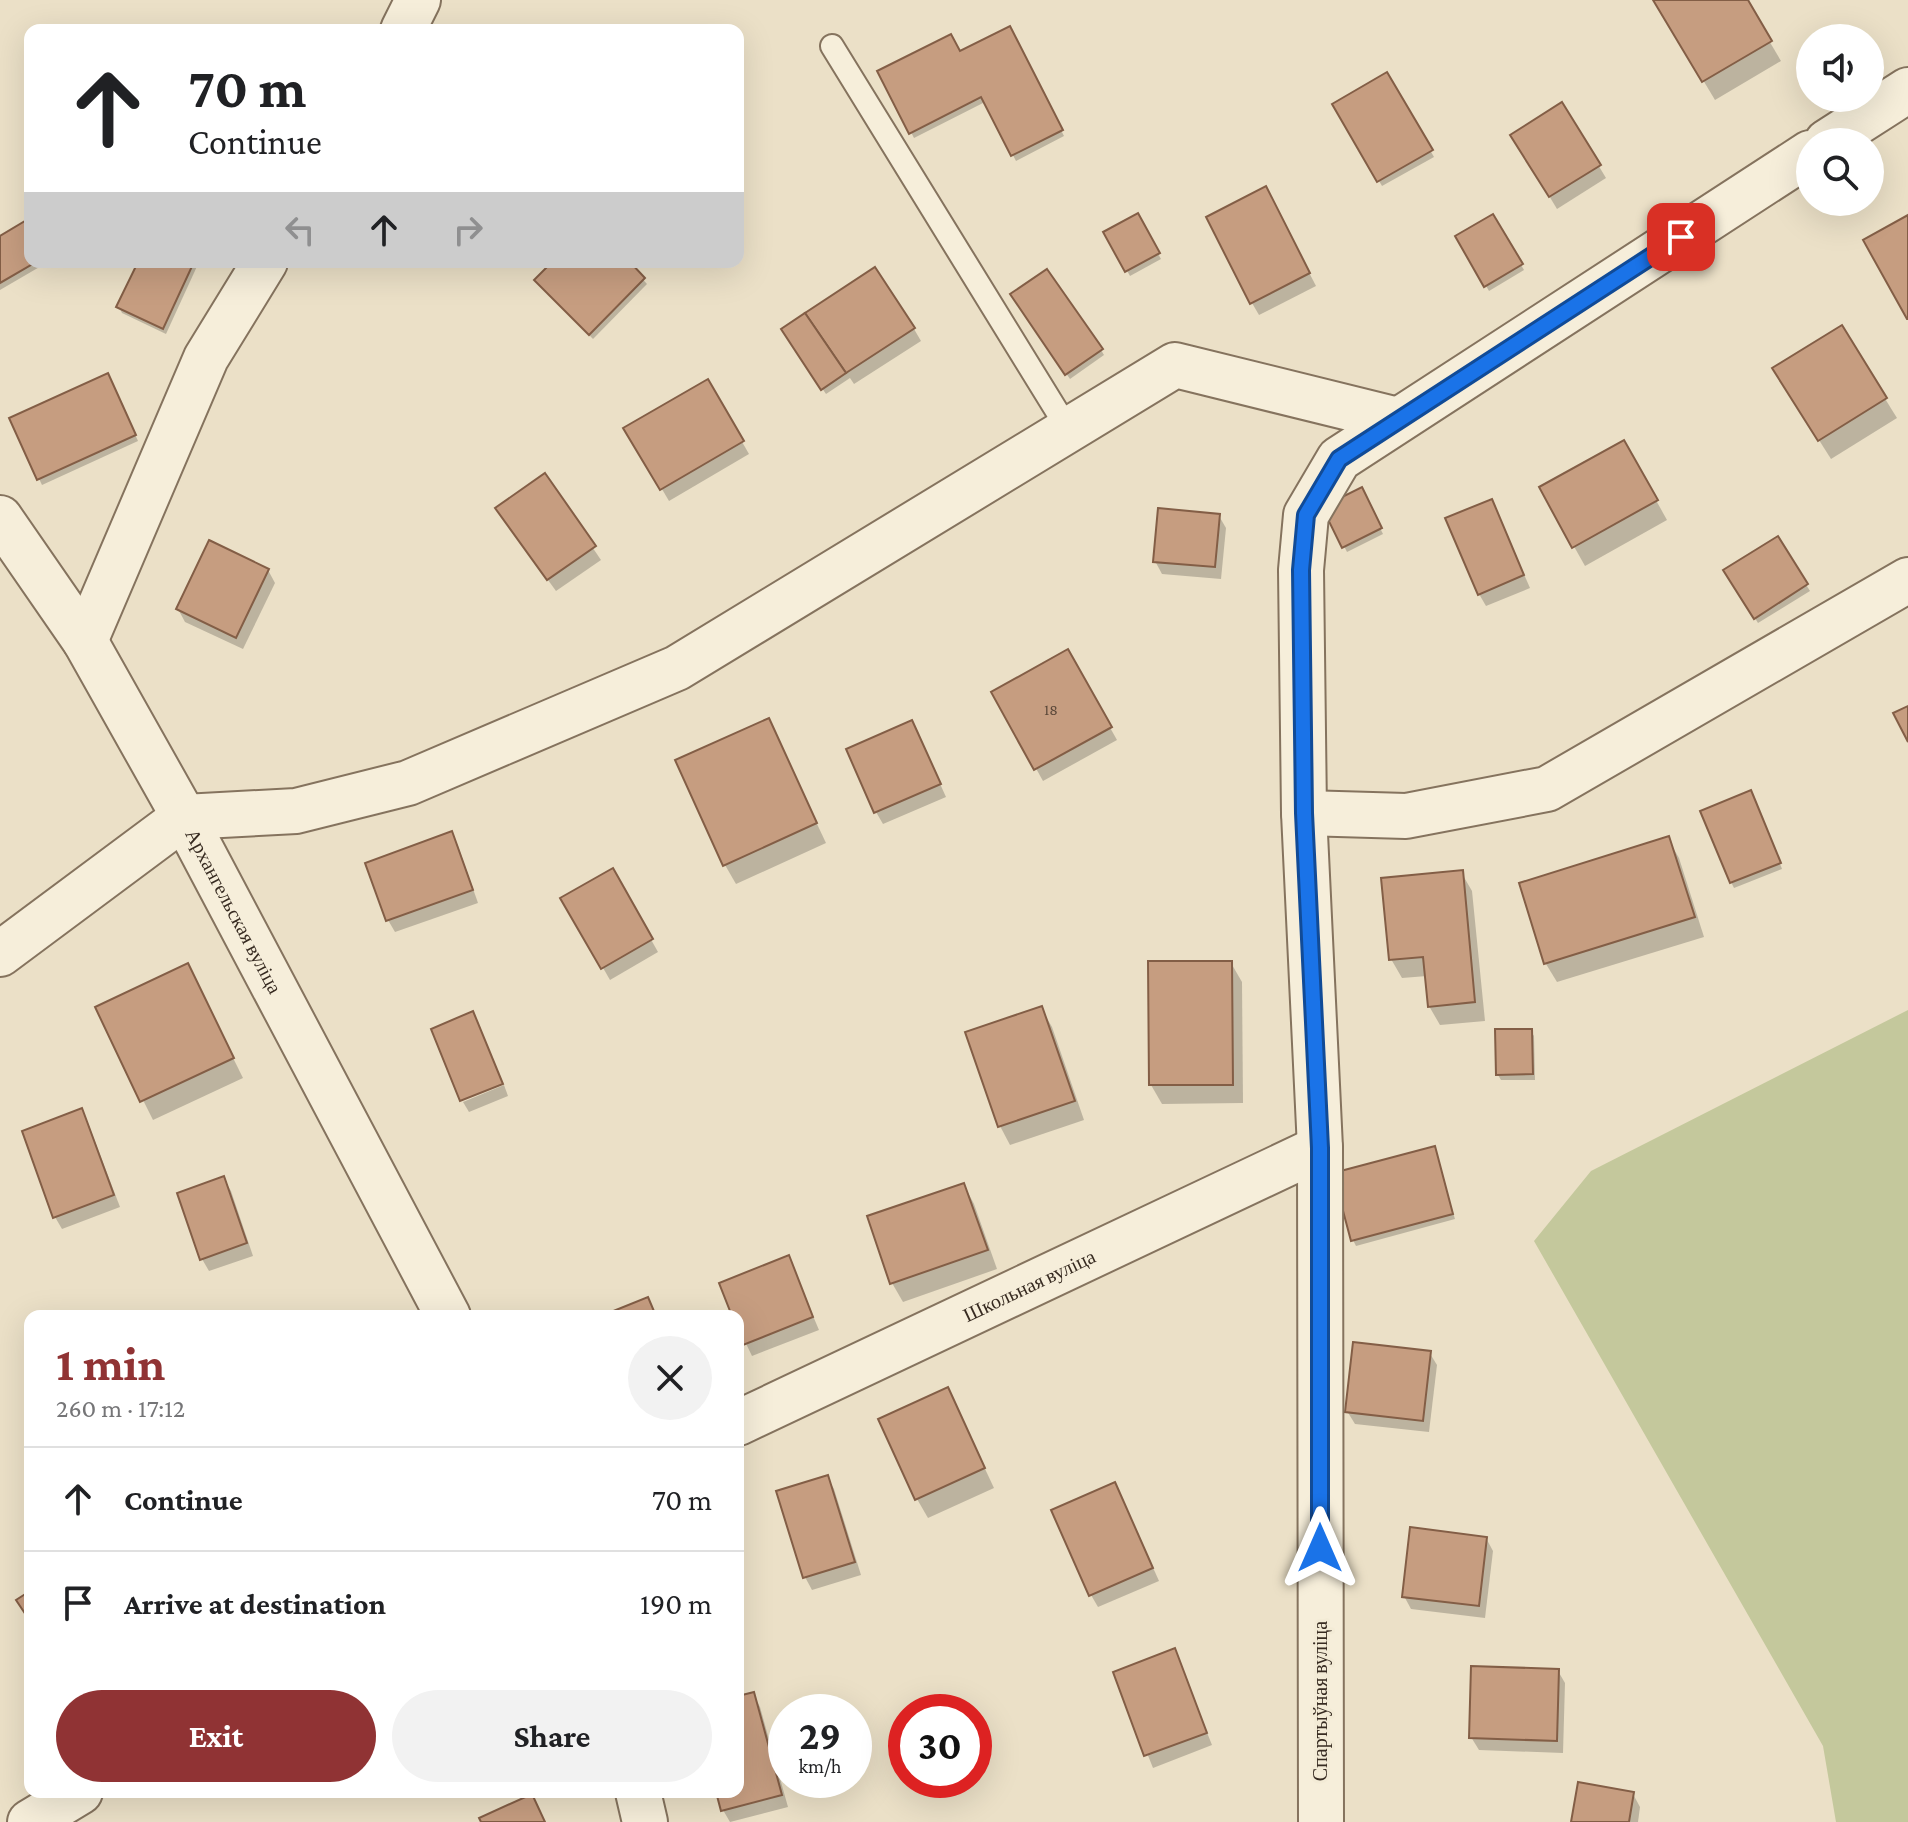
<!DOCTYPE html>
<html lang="en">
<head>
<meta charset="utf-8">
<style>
  :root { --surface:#fff; --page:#f2f2f2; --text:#202124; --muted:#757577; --line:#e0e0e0; --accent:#903334 }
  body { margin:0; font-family:"Crimson Pro",serif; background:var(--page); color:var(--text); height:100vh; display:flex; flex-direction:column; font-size:30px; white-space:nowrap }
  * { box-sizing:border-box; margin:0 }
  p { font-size:26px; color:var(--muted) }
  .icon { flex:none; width:44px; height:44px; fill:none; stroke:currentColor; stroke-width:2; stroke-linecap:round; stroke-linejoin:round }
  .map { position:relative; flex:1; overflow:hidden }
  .side { position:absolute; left:24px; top:1310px; width:720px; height:488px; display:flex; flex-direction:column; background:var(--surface); border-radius:16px; box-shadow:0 8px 32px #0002 }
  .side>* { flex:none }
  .top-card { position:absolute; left:24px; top:24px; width:720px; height:244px; border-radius:16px; box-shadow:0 8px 32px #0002; background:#fff; color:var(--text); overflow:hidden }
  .fabs { position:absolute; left:1796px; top:24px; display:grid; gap:16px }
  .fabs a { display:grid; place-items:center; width:88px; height:88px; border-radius:50%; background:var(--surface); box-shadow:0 8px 32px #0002; font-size:40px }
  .speed { position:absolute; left:768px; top:1694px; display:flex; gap:16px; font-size:40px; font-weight:700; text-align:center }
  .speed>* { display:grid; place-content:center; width:104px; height:104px; border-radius:50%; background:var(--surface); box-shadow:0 8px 32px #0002; line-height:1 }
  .speed small { font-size:20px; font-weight:400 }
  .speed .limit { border:12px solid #d22; background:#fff; color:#111 }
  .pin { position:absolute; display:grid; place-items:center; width:68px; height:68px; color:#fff; margin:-34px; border-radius:16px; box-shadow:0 4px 12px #0006 }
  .me { position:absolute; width:88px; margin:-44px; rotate:0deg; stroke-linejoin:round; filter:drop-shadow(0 0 6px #0008) }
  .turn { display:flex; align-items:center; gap:28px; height:168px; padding:0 32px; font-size:36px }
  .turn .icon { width:104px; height:104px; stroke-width:2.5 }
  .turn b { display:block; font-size:56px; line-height:68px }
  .lanes { display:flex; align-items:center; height:76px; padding:0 32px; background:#0003; justify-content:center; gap:40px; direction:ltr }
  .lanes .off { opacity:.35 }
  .round { display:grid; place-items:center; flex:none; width:84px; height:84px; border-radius:42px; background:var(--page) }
  .overview { display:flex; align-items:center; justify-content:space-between; height:136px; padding:0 32px }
  h1 { font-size:48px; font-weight:700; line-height:60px; color:var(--accent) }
  .cta { display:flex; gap:16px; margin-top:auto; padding:16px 32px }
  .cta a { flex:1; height:92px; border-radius:48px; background:var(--accent); color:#fff; font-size:32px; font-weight:700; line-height:92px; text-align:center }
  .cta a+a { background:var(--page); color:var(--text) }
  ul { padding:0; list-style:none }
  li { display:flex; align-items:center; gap:24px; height:104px; padding:0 32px; border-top:2px solid var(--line) }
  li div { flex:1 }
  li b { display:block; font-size:30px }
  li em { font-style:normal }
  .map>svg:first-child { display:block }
  .green { fill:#c4c89c }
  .shadow { fill:#0003 }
  .building { fill:#c69d80; stroke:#835e46; stroke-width:2 }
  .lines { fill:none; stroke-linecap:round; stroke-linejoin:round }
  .service-casing { stroke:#85735e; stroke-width:26 }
  .minor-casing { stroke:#85735e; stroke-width:48 }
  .service { stroke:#f6eeda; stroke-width:22 }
  .minor { stroke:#f6eeda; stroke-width:44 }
  .route-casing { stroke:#114b97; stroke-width:20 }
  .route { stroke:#1a73e8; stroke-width:14 }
  .labels { text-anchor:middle; stroke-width:6; stroke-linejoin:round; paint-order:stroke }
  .number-label { font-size:16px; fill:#5b4839 }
  .street-label { font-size:20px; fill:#372b21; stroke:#f3ebd6 }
</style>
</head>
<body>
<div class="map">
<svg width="1908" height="1822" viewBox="0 0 1908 1822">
  <rect width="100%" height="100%" fill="#ebe0c7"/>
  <path class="green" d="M1908,1010v812h-72l-13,-76 -289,-505 57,-70z"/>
  <g class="shadow">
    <path d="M1655,0h90l36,61 -66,39z"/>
    <path d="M1009,29l55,107 -48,25 -31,-59 -71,36 -34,-66 79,-18z"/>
    <path d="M1387,75l47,82 -52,29 -47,-81z"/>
    <path d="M1562,105l44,73 -49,31 -44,-73z"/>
    <path d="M1272,201l44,85 -57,29 -7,-12z"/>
    <path d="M1137,216l24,43 -31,17 -24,-43z"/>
    <path d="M1493,217l31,53 -35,21 -31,-54z"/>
    <path d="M30,221v41h18l-48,28v-52z"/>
    <path d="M140,262h59l-33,72 -44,-21 -3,-6z"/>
    <path d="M555,262h72l20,22 -54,55 -57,-58z"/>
    <path d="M1015,300l86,50 3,5 -34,24z"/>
    <path d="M1841,328l56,90 -66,41 -45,-71z"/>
    <path d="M914,329l7,12 -67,43 -4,-6 -24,16 -43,-64z"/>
    <path d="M111,381l27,60 -96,44 -31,-66z"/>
    <path d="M707,381l42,73 -80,47 -43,-73z"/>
    <path d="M1624,443l43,77 -82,46 -44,-78z"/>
    <path d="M544,476l57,84 -45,31 -51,-70z"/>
    <path d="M1361,490l22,44 -36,18 -22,-44z"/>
    <path d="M1498,514l32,74 -44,18 -7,-12z"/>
    <path d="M1219,516l7,12 -5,51 -59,-5 -7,-13z"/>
    <path d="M1777,539l33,52 -52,32 -33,-52z"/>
    <path d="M268,570l7,13 -32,66 -58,-27 -7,-13z"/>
    <path d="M1067,651l50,89 -74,41 -49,-88z"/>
    <path d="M768,720l58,123 -90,41 -11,-19z"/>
    <path d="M918,735l28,62 -63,27 -7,-12z"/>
    <path d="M1754,798l28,71 -48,19 -3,-6z"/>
    <path d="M451,834l7,12 20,57 -83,29 -7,-12z"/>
    <path d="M1668,839l11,19 25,79 -147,45 -11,-18 -24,-79z"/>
    <path d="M612,870l46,82 -48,28 -47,-82z"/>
    <path d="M1461,872l11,19 13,130 -45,4 -11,-19 -2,-30 -25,2 -11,-19z"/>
    <path d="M1231,963l11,19 1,121 -81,1 -11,-19z"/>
    <path d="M187,965l56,113 -90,42 -56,-112z"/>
    <path d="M1041,1008l11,19 32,93 -74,25 -10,-19z"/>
    <path d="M1531,1031l3,5 1,44h-34l-3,-5z"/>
    <path d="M504,1085l4,11 -39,16 -6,-10z"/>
    <path d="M81,1111l7,12 32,84 -58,22 -7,-12z"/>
    <path d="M1434,1149l21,70 -99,27 -3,-6z"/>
    <path d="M223,1178l8,13 22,65 -44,15 -7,-12z"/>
    <path d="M964,1185l10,19 23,65 -94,33 -11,-19z"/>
    <path d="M788,1257l31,73 -67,26 -14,-29v-11h-4z"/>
    <path d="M1429,1352l8,13 -8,67 -74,-8 -8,-13z"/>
    <path d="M948,1390l46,98 -66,30 -11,-19z"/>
    <path d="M827,1477l7,12 27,86 -49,15 -7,-13z"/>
    <path d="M1121,1496l38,85 -61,26 -7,-12z"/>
    <path d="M1486,1538l7,13 -8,67 -74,-9 -7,-13z"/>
    <path d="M1174,1650l38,95 -59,23 -38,-95z"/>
    <path d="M1558,1671l7,12 -2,70 -84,-3 -8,-13z"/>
    <path d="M753,1694l7,13 28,100 -58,15 -7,-12 -5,-18h20v-94z"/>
    <path d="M1633,1794l7,13 -2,15h-65z"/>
  </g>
  <g class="building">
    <path d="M1653,0h95l24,41 -70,41z"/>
    <path d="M1010,26l53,104 -52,26 -30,-59 -72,37 -32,-63 74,-37 9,17z"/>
    <path d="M1387,72l46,78 -56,32 -45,-78z"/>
    <path d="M1562,102l39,63 -52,32 -39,-62z"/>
    <path d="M1266,186l44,87 -60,31 -44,-87z"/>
    <path d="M1138,213l22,40 -35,19 -22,-40z"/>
    <path d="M1493,214l30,50 -39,23 -29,-51z"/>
    <path d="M1908,215v104h-1l-44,-79z"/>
    <path d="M30,218v44h6l-36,21v-47z"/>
    <path d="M138,262h56l-31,67 -47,-22z"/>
    <path d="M552,262h78l15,16 -56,57 -55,-55z"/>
    <path d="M875,267l40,61 -69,45 -41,-60z"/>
    <path d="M1047,269l56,80 -38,26 -55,-81z"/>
    <path d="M805,313l41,60 -25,17 -40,-61z"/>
    <path d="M1842,325l45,73 -69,43 -46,-73z"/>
    <path d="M108,373l28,62 -99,45 -28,-62z"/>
    <path d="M708,379l36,62 -84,49 -37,-62z"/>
    <path d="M1624,440l34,60 -86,48 -33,-61z"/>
    <path d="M545,473l51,73 -49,34 -52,-72z"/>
    <path d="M1362,487l20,41 -40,20 -20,-41z"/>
    <path d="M1492,499l32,76 -46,20 -33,-77z"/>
    <path d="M1158,508l62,6 -5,53 -62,-5z"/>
    <path d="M1778,536l30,48 -54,35 -31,-49z"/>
    <path d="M209,540l60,29 -33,69 -60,-29z"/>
    <path d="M1068,649l44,78 -78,43 -43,-78z"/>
    <path d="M1908,706v36l-15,-29z"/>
    <path d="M769,718l48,105 -94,43 -48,-106z"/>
    <path d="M912,720l29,64 -67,29 -28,-64z"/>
    <path d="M1751,790l30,73 -51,20 -30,-72z"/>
    <path d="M452,831l21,59 -87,31 -21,-58z"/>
    <path d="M1669,836l26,81 -151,47 -25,-81z"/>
    <path d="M613,868l40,71 -52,30 -41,-71z"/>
    <path d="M1463,870l12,132 -47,5 -5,-50 -34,3 -8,-82z"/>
    <path d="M1148,961h84l1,124h-84z"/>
    <path d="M188,963l46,95 -94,44 -45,-95z"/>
    <path d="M1042,1006l33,95 -77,26 -33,-95z"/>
    <path d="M473,1011l30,73 -43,17 -29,-72z"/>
    <path d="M1495,1029h37l1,45 -37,1z"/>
    <path d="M82,1108l32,87 -61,23 -31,-87z"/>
    <path d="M1435,1146l18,68 -102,27 -18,-68z"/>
    <path d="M224,1176l23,67 -47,17 -23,-67z"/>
    <path d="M964,1183l24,67 -98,34 -23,-68z"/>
    <path d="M789,1255l24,62 -70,28 -5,-12v-17h-6l-13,-33z"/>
    <path d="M648,1297l8,19h-55z"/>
    <path d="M1353,1342l78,9 -8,70 -78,-9z"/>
    <path d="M948,1387l37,81 -70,32 -37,-81z"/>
    <path d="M828,1475l27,87 -52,16 -27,-87z"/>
    <path d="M1115,1482l38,86 -64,28 -38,-86z"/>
    <path d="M1410,1527l77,10 -8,69 -77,-9z"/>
    <path d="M30,1591v30l-14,-21z"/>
    <path d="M1175,1648l32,85 -63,23 -31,-84z"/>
    <path d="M1471,1666l88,3 -2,72 -88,-3z"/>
    <path d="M754,1692l28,103 -61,16 -5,-19h22v-96z"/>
    <path d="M1578,1782l56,10 -5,30h-58z"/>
    <path d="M532,1794l13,28h-64l-2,-4z"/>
  </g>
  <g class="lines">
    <g class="service-casing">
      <path id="service" d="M832,46l231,375"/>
    </g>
    <g class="minor-casing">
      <g id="minor">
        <path d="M403,30l15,-30"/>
        <path d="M1827,142l81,-52"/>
        <path id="s1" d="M0,518l85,123 99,176 264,499"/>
        <path d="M85,641l121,-283 59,-96"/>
        <path d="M1304,813l102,3 141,-27 361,-209"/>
        <path d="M0,954l184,-137 112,-6 112,-28 269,-115 498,-303 223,55"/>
        <path id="s2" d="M738,1423l582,-275"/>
        <path d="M638,1792l7,30"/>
        <path d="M30,1822l50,-30"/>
        <path d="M1321,1822l-1,-674 -16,-335 -3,-243 5,-55 33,-56 471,-306"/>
      </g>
    </g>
    <use href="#service" class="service"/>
    <use href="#minor" class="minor"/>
  </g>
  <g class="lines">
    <g class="route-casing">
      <path id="route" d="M1320,1548v-400l-16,-335 -3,-243 5,-55 33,-56 342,-222"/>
    </g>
    <use href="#route" class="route"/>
  </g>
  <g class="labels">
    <g class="number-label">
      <text x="1051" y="715">18</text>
    </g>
    <g class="street-label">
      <text dy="7" stroke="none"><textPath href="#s1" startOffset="458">Архангельская вуліца</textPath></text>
      <text dy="7" stroke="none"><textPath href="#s2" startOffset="322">Школьная вуліца</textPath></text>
      <text transform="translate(1320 1701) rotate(-90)" y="7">Спартыўная вуліца</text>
    </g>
  </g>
</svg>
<div class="fabs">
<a><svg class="icon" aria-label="sound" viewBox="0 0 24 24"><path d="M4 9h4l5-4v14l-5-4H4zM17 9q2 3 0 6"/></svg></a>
<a><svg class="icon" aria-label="search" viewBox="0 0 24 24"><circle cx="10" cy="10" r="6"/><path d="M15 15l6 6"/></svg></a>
</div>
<div class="speed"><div>29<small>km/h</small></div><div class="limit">30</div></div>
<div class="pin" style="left:1681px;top:237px;background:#d93025"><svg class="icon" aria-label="arrive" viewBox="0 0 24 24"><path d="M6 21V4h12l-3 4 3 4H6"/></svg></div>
<svg class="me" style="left:1320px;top:1548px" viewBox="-20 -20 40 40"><path d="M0-17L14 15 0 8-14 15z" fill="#1a73e8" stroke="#fff" stroke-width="4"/></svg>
<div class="top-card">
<div class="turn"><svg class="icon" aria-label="ahead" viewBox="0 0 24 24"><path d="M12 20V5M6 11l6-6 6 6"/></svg><div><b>70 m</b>Continue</div></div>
<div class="lanes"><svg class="icon off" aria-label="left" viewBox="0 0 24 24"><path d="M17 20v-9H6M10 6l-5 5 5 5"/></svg><svg class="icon" aria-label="ahead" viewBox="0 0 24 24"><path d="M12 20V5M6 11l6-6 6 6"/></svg><svg class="icon off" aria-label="right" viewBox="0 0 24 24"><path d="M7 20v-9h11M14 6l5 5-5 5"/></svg></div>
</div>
<section class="side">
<div class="overview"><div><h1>1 min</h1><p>260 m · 17:12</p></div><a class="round"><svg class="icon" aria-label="close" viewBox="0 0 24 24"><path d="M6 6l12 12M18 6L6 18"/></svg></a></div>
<ul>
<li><svg class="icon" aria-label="ahead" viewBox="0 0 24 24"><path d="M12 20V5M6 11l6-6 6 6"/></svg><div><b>Continue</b></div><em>70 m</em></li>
<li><svg class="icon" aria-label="arrive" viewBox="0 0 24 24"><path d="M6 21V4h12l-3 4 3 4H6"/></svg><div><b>Arrive at destination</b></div><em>190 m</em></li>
</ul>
<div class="cta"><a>Exit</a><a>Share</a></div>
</section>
</div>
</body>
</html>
